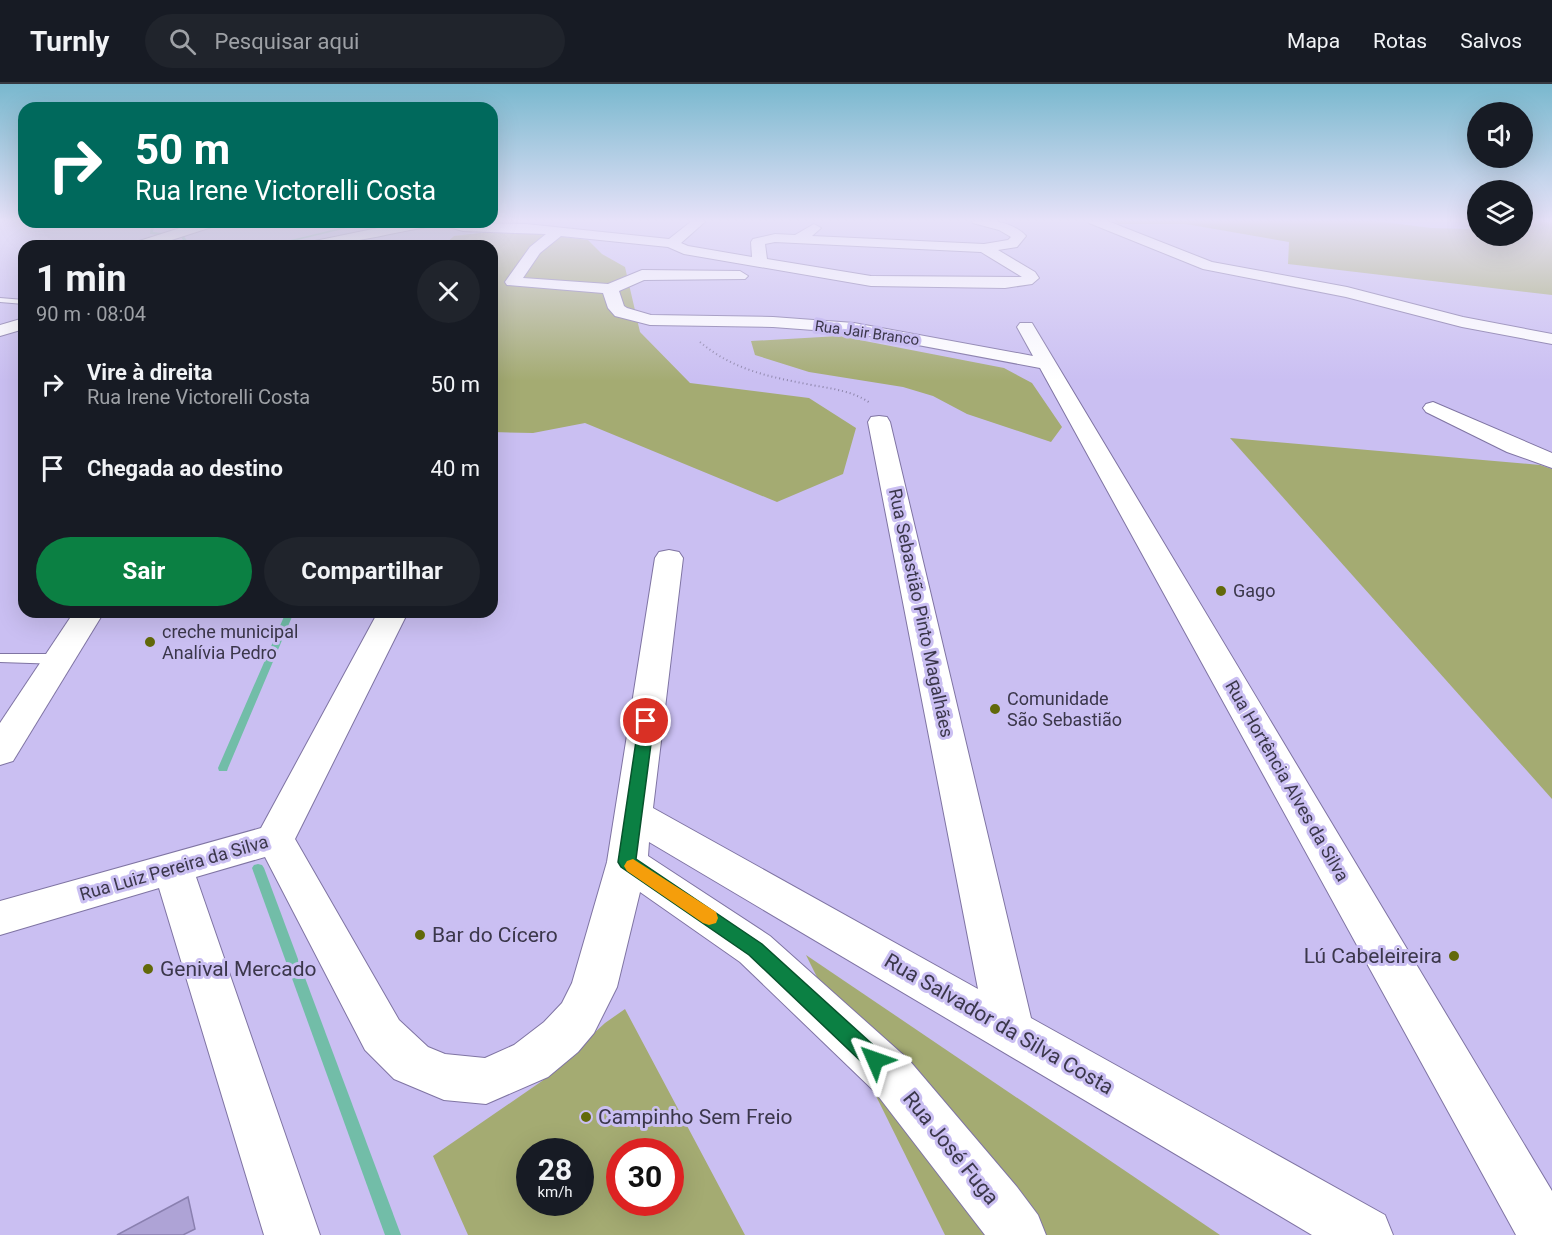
<!DOCTYPE html>
<html lang="pt">
<head>
<meta charset="utf-8">
<style>
  :root { --surface:#171b24; --page:#20242c; --text:#f1f3f6; --muted:#9ea1a6; --line:#363941; --accent:#0b8043 }
  body { margin:0; font-family:Roboto,sans-serif; background:var(--page); color:var(--text); height:100vh; display:flex; flex-direction:column; font-size:22px; white-space:nowrap }
  * { box-sizing:border-box; margin:0 }
  p { font-size:20px; color:var(--muted) }
  .icon { flex:none; width:33px; height:33px; fill:none; stroke:currentColor; stroke-width:2; stroke-linecap:round; stroke-linejoin:round }
  .map { position:relative; flex:1; overflow:hidden }
  .side { position:absolute; left:18px; top:156px; width:480px; height:378px; display:flex; flex-direction:column; background:var(--surface); border-radius:18px; box-shadow:0 6px 24px #0002 }
  .side>* { flex:none }
  .top-card { position:absolute; left:18px; top:18px; width:480px; height:126px; border-radius:18px; box-shadow:0 6px 24px #0002; background:#00695c; color:#fff; overflow:hidden }
  .tools { position:absolute; left:1467px; top:18px; display:grid; gap:12px }
  .tools a { display:grid; place-items:center; width:66px; height:66px; border-radius:50%; background:var(--surface); box-shadow:0 6px 24px #0002; font-size:30px }
  .speed { position:absolute; left:516px; top:1054px; display:flex; gap:12px; font-size:30px; font-weight:700; text-align:center }
  .speed>* { display:grid; place-content:center; width:78px; height:78px; border-radius:50%; background:var(--surface); box-shadow:0 6px 24px #0002; line-height:1 }
  .speed small { font-size:15px; font-weight:400 }
  .speed .limit { border:9px solid #d22; background:#fff; color:#111 }
  .pin { position:absolute; display:grid; place-items:center; width:51px; height:51px; color:#fff; margin:-26px; border:3px solid #fff; border-radius:50%; box-shadow:0 2px 6px #0007 }
  .me { position:absolute; width:66px; margin:-33px; rotate:313deg; stroke-linejoin:round; filter:drop-shadow(0 0 4px #0008) }
  .turn { display:flex; align-items:center; gap:21px; height:126px; padding:0 18px; font-size:27px }
  .turn .icon { width:78px; height:78px; stroke-width:2.5 }
  .turn b { display:block; font-size:42px; line-height:51px }
  .round { display:grid; place-items:center; flex:none; width:63px; height:63px; border-radius:32px; background:var(--page) }
  .head { display:flex; align-items:center; justify-content:space-between; height:102px; padding:0 18px }
  h1 { font-size:36px; font-weight:700; line-height:45px }
  .button { display:flex; gap:12px; margin-top:auto; padding:12px 18px }
  .button a { flex:1; height:69px; border-radius:36px; background:var(--accent); color:#fff; font-size:24px; font-weight:700; line-height:69px; text-align:center }
  .button a+a { background:var(--page); color:var(--text) }
  ul { padding:0; list-style:none }
  li { display:flex; align-items:center; gap:18px; height:84px; padding:0 18px }
  li div { flex:1 }
  li b { display:block; font-size:22px }
  li em { font-style:normal }
  header { display:flex; align-items:center; gap:36px; box-sizing:border-box; height:84px; padding:0 30px; background:var(--surface); border-bottom:2px solid var(--line) }
  header strong { font-size:28px }
  nav { display:flex; gap:33px; margin-inline-start:auto; font-size:21px }
  .search { width:420px; height:54px; background:var(--page); display:flex; align-items:center; gap:15px; box-sizing:border-box; padding:0 21px; border-radius:33px; color:var(--muted); font-size:22px }
  .map>svg:first-child { display:block }
  .green { fill:#a4ab72; fill-rule:evenodd }
  .lines { fill:none; stroke-linecap:round; stroke-linejoin:round }
  .stream { fill:#72bda8; fill-rule:evenodd }
  .building { fill:#aea3d6; stroke:#8a80b0; stroke-width:1.5 }
  .service-casing { stroke:#7f74a3; stroke-width:2 }
  .minor-casing { stroke:#7f74a3; stroke-width:2 }
  .tertiary-casing { stroke:#7f74a3; stroke-width:2 }
  .path { stroke:#8c84a9; stroke-width:2; stroke-dasharray:1 3; stroke-linecap:butt }
  .service { fill:#fff; fill-rule:evenodd }
  .minor { fill:#fff; fill-rule:evenodd }
  .tertiary { fill:#fff; fill-rule:evenodd }
  .route { fill:#0b8043; stroke:#07532c; stroke-width:1.5 }
  .slow { fill:#f59e0b }
  .poi-dot { fill:#62690a; stroke:#cabff2; stroke-width:2 }
  .labels { text-anchor:middle; stroke-width:6; stroke-linejoin:round; paint-order:stroke }
  .far-street-label { font-size:15px; fill:#3b374b; stroke:#cabff2 }
  .poi-label { font-size:18px; fill:#3b374b; stroke:#cabff2; text-anchor:start }
  .street-label { font-size:18px; fill:#3b374b; stroke:#cabff2 }
  .near-poi-label { font-size:21px; fill:#3b374b; stroke:#cabff2; text-anchor:start }
  .near-street-label { font-size:21px; fill:#3b374b; stroke:#cabff2 }
</style>
</head>
<body>
<header>
<strong>Turnly</strong>
<div class="search"><svg class="icon" aria-label="search" viewBox="0 0 24 24"><circle cx="10" cy="10" r="6"/><path d="M15 15l6 6"/></svg>Pesquisar aqui</div>
<nav><a>Mapa</a><a>Rotas</a><a>Salvos</a></nav>
</header>
<div class="map">
<svg width="1552" height="1151" viewBox="0 0 1552 1151">
  <rect width="100%" height="100%" fill="#cabff2"/>
  <g class="green">
    <path d="M1112,136h256l63,8 37,1 9,-5 1,12h44l1,-16 29,2v73l-264,-31 1,-22 -103,-18h-67z"/>
    <path d="M505,146l83,10 14,14 23,13 15,65 50,51 119,15 47,30 -13,46 -66,28 -192,-79 -52,10 -41,-1v-186h-49l11,-10z"/>
    <path d="M839,252l165,32 28,15 30,44 -11,15 -84,-28 -34,-18 -30,-9 -94,-15 -54,-17 -4,-14z"/>
    <path d="M1230,354l310,27 12,4v330z"/>
    <path d="M806,871l414,280h-275z"/>
    <path d="M625,925l120,226h-277l-35,-79 109,-75 63,-58zM530,1068h50v51h-50zM620,1068h50v51h-50z"/>
  </g>
  <g class="lines">
    <g class="stream">
      <path d="M151,138h4l-2,10 30,3 8,11h-4l-6,-9 -31,-3z"/>
      <path d="M365,138h7l-99,24h-7z"/>
      <path d="M286,528h8l-66,156 -1,3h-8l-1,-3z"/>
      <path d="M258,780l4,1 2,3 137,367h-16l-133,-367 2,-3z"/>
    </g>
  </g>
  <path class="building" d="M188,1113l7,32 -12,6h-66z"/>
  <g class="lines">
    <g class="service-casing">
      <g id="service">
        <path d="M0,214l24,2v4l-24,-2z"/>
        <path d="M0,570h60l7,5 -7,5 -60,-2z"/>
      </g>
    </g>
    <g class="minor-casing">
      <g id="minor">
        <path d="M693,136h14l-26,23 7,3 64,11 -1,-15 2,-3 22,-5 20,1 19,-11 7,4 -9,8 172,8 24,-4 3,-3 -12,-7 -26,-7 -1,-3c19,0 40,1 54,16l-9,11 -19,3 37,22 4,6 -7,6 -27,4 -134,-2 -187,-32 -16,-7 -107,-11 -21,17 -17,25 85,6 34,-14 98,1 8,5 -3,3 -101,1 -25,11 5,15 3,2 24,7 122,2 81,6 179,33 -16,-29 3,-4h12l520,868v44h-36l-476,-867 -186,-35 -81,-6 -123,-2 -35,-9 -7,-8 -5,-15 -96,-8 -2,-3 25,-35 16,-13 -83,-3 -21,-6 -2,-3 -6,4c-43,6 -87,20 -131,20l7,-4 97,-20 119,2 143,15zM775,158l206,10 41,25 -151,-1 -104,-17 -2,-15z"/>
        <path d="M1088,136h17l107,42 135,25 116,30 89,17v10l-90,-17 -116,-30 -143,-28 -114,-46z"/>
        <path d="M24,234v11l-24,7v-11z"/>
        <path d="M1433,318l119,51v15l-45,-16 -81,-40 -3,-4 3,-4z"/>
        <path d="M879,332l8,1 3,5 141,596 354,197 8,20h-81l-663,-393 -1,14 122,80 139,124 108,127 21,28 8,20h-61l-110,-143 -135,-130 -100,-70 -23,95 -23,46 -16,19 -30,25 -62,27 -42,-4 -50,-21 -29,-29 -100,-193 -69,20 124,358h-56l-105,-347 -159,47v-34l261,-73 117,-216h30l-113,227 104,181 29,27 17,7 40,4 29,-13 30,-23 18,-19 10,-20 35,-121 48,-304 4,-6 10,-2 10,2 4,6 -30,250 325,181 -110,-567 3,-5z"/>
      </g>
    </g>
    <g class="tertiary-casing">
      <g id="tertiary">
        <path d="M199,138h21l-2,3 -65,21h-22l2,-3z"/>
        <path d="M74,528h30l-91,149 -13,4v-42z"/>
      </g>
    </g>
    <path class="path" d="M700,258c33,28 70,35 112,43 21,4 41,6 58,18"/>
    <use href="#service" class="service"/>
    <use href="#minor" class="minor"/>
    <use href="#tertiary" class="tertiary"/>
  </g>
  <linearGradient id="sky" x2="0" y2="1"><stop stop-color="#79b8ce"/><stop offset="0.46" stop-color="#e7e2f9"/><stop offset="1" stop-color="#e7e2f9" stop-opacity="0"/></linearGradient>
  <rect width="1552" height="297" fill="url(#sky)"/>
  <path class="route" d="M646,632l8,5 -18,138 126,85 120,109 3,7 -3,7 -7,3 -8,-3 -118,-112 -128,-88 -3,-5 21,-141z"/>
  <path class="slow" d="M633,775l83,53 2,6 -2,5 -7,2 -6,-2 -76,-52 -3,-5 3,-5z"/>
  <g class="poi-dot">
    <circle cx="1221" cy="507" r="6"/>
    <circle cx="150" cy="558" r="6"/>
    <circle cx="995" cy="625" r="6"/>
    <circle cx="420" cy="851" r="6"/>
    <circle cx="1454" cy="872" r="6"/>
    <circle cx="148" cy="885" r="6"/>
    <circle cx="586" cy="1033" r="6"/>
  </g>
  <g class="labels">
    <g class="far-street-label">
      <text transform="translate(867 249) rotate(8)" y="5">Rua Jair Branco</text>
    </g>
    <g class="poi-label">
      <text x="1233" y="513">Gago</text>
      <text x="162" y="554">creche municipal<tspan x="162" dy="21">Analívia Pedro</tspan></text>
      <text x="1007" y="621">Comunidade<tspan x="1007" dy="21">São Sebastião</tspan></text>
    </g>
    <g class="street-label">
      <text transform="translate(921 529) rotate(78)" y="6">Rua Sebastião Pinto Magalhães</text>
      <text transform="translate(1287 697) rotate(60)" y="6">Rua Hortência Alves da Silva</text>
      <text transform="translate(174 784) rotate(-16)" y="6">Rua Luiz Pereira da Silva</text>
    </g>
    <g class="near-poi-label">
      <text x="432" y="858">Bar do Cícero</text>
      <text x="1442" y="879" text-anchor="end">Lú Cabeleireira</text>
      <text x="160" y="892">Genival Mercado</text>
      <text x="598" y="1040">Campinho Sem Freio</text>
    </g>
    <g class="near-street-label">
      <text transform="translate(999 940) rotate(30)" y="7">Rua Salvador da Silva Costa</text>
      <text transform="translate(951 1064) rotate(51)" y="7">Rua José Fuga</text>
    </g>
  </g>
</svg>
<div class="tools">
<a><svg class="icon" aria-label="sound" viewBox="0 0 24 24"><path d="M4 9h4l5-4v14l-5-4H4zM17 9q2 3 0 6"/></svg></a>
<a><svg class="icon" aria-label="layers" viewBox="0 0 24 24"><path d="M12 4l9 5-9 5-9-5zM3 14l9 5 9-5"/></svg></a>
</div>
<div class="speed"><div>28<small>km/h</small></div><div class="limit">30</div></div>
<div class="pin" style="left:646px;top:637px;background:#d93025"><svg class="icon" aria-label="arrive" viewBox="0 0 24 24"><path d="M6 21V4h12l-3 4 3 4H6"/></svg></div>
<svg class="me" style="left:875px;top:976px" viewBox="-20 -20 40 40"><path d="M0-17L14 15 0 8-14 15z" fill="#0b8043" stroke="#fff" stroke-width="4"/></svg>
<div class="top-card">
<div class="turn"><svg class="icon" aria-label="right" viewBox="0 0 24 24"><path d="M7 20v-9h11M14 6l5 5-5 5"/></svg><div><b>50 m</b>Rua Irene Victorelli Costa</div></div>
</div>
<section class="side">
<div class="head"><div><h1>1 min</h1><p>90 m · 08:04</p></div><a class="round"><svg class="icon" aria-label="close" viewBox="0 0 24 24"><path d="M6 6l12 12M18 6L6 18"/></svg></a></div>
<ul>
<li><svg class="icon" aria-label="right" viewBox="0 0 24 24"><path d="M7 20v-9h11M14 6l5 5-5 5"/></svg><div><b>Vire à direita</b><p>Rua Irene Victorelli Costa</p></div><em>50 m</em></li>
<li><svg class="icon" aria-label="arrive" viewBox="0 0 24 24"><path d="M6 21V4h12l-3 4 3 4H6"/></svg><div><b>Chegada ao destino</b></div><em>40 m</em></li>
</ul>
<div class="button"><a>Sair</a><a>Compartilhar</a></div>
</section>
</div>
</body>
</html>
